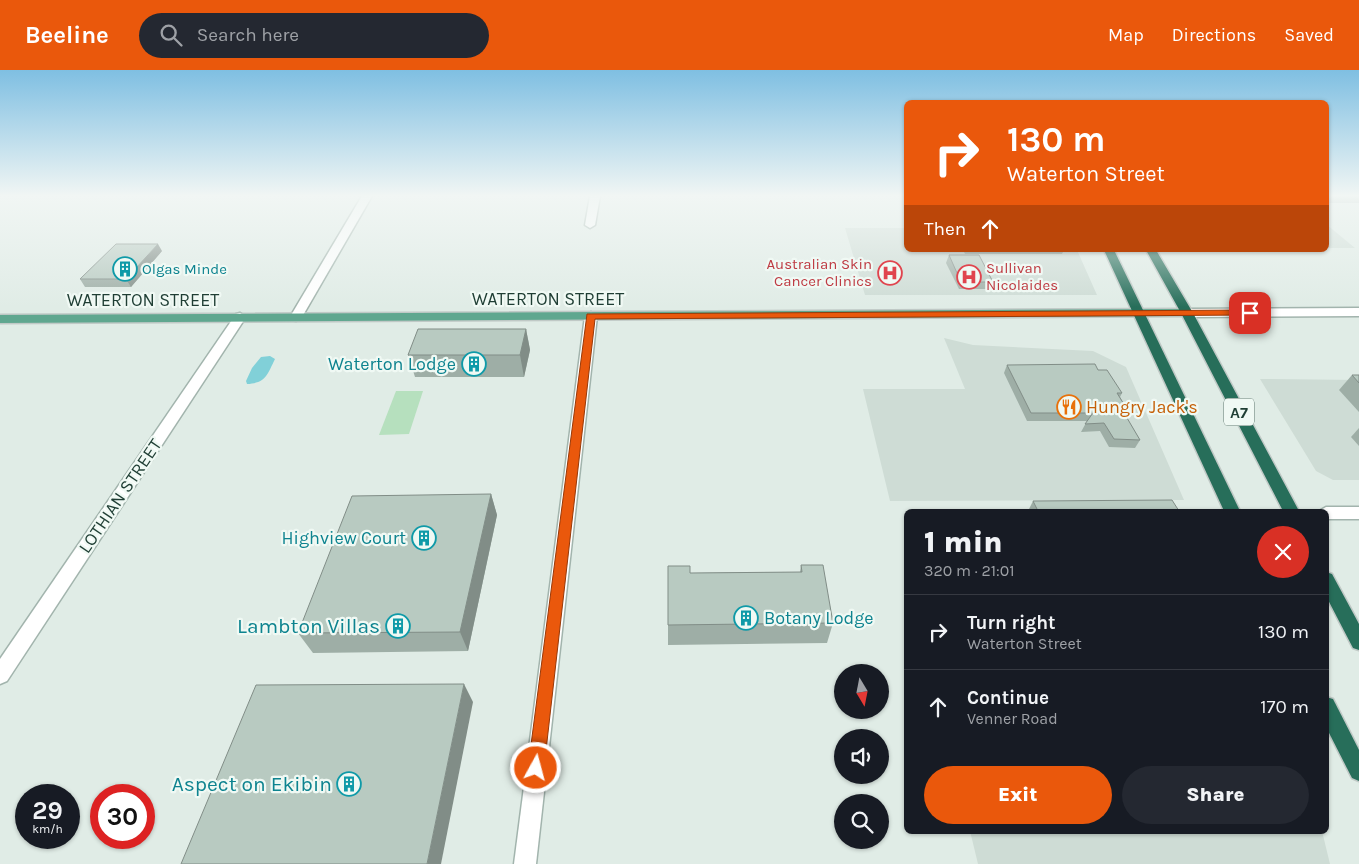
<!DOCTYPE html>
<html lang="en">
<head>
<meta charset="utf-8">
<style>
  :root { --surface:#171b24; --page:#242831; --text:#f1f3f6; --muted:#9ea1a6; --line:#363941; --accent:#ea580c }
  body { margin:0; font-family:Karla,sans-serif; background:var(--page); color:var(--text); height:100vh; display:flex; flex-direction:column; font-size:19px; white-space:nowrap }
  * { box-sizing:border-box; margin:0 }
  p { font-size:16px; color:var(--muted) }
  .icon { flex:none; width:28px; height:28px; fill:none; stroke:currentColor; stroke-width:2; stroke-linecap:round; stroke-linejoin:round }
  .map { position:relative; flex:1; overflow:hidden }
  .details { position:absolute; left:904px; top:439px; width:425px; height:325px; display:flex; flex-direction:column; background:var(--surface); border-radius:8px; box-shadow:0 1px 4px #0004 }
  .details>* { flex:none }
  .banner { position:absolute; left:904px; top:30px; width:425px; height:152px; border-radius:8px; box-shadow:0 1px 4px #0004; background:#ea580c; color:#fff; overflow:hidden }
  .needle { width:32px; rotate:170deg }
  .controls { position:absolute; left:834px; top:594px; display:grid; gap:10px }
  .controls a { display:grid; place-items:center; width:55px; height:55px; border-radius:50%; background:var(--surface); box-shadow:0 1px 4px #0004; font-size:25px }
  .speed { position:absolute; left:15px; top:714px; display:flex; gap:10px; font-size:25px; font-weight:700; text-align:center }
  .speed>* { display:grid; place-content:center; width:65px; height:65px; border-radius:50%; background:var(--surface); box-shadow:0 1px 4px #0004; line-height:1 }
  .speed small { font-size:12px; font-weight:400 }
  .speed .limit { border:8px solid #d22; background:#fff; color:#111 }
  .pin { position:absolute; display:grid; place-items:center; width:42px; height:42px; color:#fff; margin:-21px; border-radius:10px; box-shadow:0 2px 8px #0006 }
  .me { position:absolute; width:55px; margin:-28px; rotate:7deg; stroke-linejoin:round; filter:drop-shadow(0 0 4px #0008) }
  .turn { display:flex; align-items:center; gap:18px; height:105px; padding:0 20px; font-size:22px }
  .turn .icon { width:65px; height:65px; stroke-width:2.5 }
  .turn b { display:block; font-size:35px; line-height:42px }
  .then { display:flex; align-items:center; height:48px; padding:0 20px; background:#0003; gap:10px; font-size:19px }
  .round { display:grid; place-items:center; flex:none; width:52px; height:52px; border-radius:26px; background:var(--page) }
  .overview { display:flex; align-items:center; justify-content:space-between; height:85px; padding:0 20px }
  h1 { font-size:30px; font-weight:800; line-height:38px }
  .action { display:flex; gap:10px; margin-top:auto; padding:10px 20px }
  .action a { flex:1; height:58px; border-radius:30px; background:var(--accent); color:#fff; font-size:20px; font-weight:800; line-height:58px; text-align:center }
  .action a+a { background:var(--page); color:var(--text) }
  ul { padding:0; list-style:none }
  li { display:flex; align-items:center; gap:15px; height:75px; padding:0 20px; border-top:1px solid var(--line) }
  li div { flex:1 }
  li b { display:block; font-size:19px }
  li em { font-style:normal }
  header { display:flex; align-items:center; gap:30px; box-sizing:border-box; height:70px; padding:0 25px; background:var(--accent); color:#fff }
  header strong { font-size:24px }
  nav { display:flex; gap:28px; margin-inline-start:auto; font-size:18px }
  .search { width:350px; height:45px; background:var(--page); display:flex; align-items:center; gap:12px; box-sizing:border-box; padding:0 18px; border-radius:28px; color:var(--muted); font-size:19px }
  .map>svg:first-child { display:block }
  .built { fill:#cedcd5 }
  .green { fill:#b6e0be }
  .water { fill:#81d0d8 }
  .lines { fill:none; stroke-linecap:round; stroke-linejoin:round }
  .minor-casing { stroke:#a2b4ad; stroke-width:3 }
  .major-casing { stroke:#c0c9c6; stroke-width:3 }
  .highway-casing { stroke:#c0c9c6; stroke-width:3 }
  .minor { fill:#fff; fill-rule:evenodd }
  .major { fill:#5fa78f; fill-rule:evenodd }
  .highway { fill:#276e5a; fill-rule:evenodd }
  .wall { fill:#9eaea6 }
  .shaded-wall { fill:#818d87 }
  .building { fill:#b8cac1; stroke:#818d87 }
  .route { fill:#ea580c; stroke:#983908 }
  .labels { text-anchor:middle; stroke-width:4.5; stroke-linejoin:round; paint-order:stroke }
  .far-health-label { font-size:15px; fill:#be3a42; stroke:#f0f9f4; text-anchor:end }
  .far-culture-label { font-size:15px; fill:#0d838f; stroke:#f0f9f4; text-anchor:start }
  .shield { fill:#f0f9f4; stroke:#5e766e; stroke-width:1 }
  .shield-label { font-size:16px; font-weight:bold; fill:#1f3e34 }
  .street-label { font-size:18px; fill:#1f3e34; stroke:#f0f9f4 }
  .culture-label { font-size:18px; fill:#0d838f; stroke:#f0f9f4; text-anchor:end }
  .food-label { font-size:18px; fill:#c56008; stroke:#f0f9f4; text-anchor:start }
  .near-culture-label { font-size:21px; fill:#0d838f; stroke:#f0f9f4; text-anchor:end }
</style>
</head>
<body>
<header>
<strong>Beeline</strong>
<div class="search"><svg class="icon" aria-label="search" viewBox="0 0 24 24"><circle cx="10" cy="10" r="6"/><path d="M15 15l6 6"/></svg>Search here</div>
<nav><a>Map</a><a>Directions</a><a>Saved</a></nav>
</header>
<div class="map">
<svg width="1359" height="794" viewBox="0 0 1359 794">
  <rect width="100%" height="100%" fill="#e0ece6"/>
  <g class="built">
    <path d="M1326,154l29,24h-29z"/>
    <path d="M845,158h61v22h171l20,45h-232z"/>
    <path d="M944,268l29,7 120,6 33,16 58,133 -294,1 -27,-112h102z"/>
    <path d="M1260,309l99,1v100h-26l-17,-9z"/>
    <path d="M970,761h352l8,33h-352z"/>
  </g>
  <path class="green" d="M396,321h27l-14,43 -30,1z"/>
  <path class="water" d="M270,286l5,3c-8,16 -9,24 -28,25l-1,-3 6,-13 9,-11z"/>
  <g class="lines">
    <g class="minor-casing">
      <g id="minor">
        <path d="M362,126h10l-70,121 -6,4 -4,-1 -2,-3z"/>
        <path d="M590,126h10l-5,29 -5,3 -5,-3z"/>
        <path d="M1359,238v8l-172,1 -6,-4 6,-4z"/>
        <path d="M591,242l6,4 -61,548h-22l71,-548z"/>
        <path d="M240,243l6,4 -239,364 -7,3v-25l236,-345z"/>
        <path d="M1326,437h33v12h-33v-8h-7z"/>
      </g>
    </g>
    <g class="major-casing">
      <path id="major" d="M1187,239l6,4 -2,3 -1191,7v-8z"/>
    </g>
    <g class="highway-casing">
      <g id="highway">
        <path d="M1104,180h10l126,261h-16z"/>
        <path d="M1146,180h10l37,63 106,198h-16l-102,-198z"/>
        <path d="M1326,502l6,2 27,50v26l-6,-2 -27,-52z"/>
        <path d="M1326,627l7,2 26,51v31l-7,-3 -26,-51z"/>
      </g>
    </g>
    <use href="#minor" class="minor"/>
    <use href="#major" class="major"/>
    <use href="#highway" class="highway"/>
  </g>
  <g class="wall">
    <rect x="1326" y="126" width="33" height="7"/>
    <path d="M963,180h101l-2,4h-97z"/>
    <path d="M162,181l-31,36h-46l-5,-8z"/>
    <path d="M949,185l44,27 -3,7h-31l-13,-26z"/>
    <path d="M526,259l4,21 -6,27h-109l-7,-22z"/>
    <path d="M1007,295l91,5 24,23 -2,4 5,9 -3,4 18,30 -5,8 -26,-1 -9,-16 -19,1 6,-11h-60l-23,-48z"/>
    <path d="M1352,305h7v37l-20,-22z"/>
    <path d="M1359,358v18l-8,-9z"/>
    <path d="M491,424l6,21 -29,136 -155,2 -15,-20z"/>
    <path d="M1033,431l146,10h-151z"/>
    <path d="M801,495l32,58 -6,20 -159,2v-20l22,-52 110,-1z"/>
  </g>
  <g class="shaded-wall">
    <path d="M158,174l4,7 -31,36 -5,-8z"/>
    <path d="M526,259l4,21 -6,27 -4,-22z"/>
    <path d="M491,424l6,21 -29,136 -8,-19z"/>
    <path d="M464,614l9,18 -32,162h-14z"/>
  </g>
  <g class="building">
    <path d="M116,174h42l-32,35h-46z"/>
    <path d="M949,185h30l14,27h-32z"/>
    <path d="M418,259h108l-6,26h-112z"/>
    <path d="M1095,294l3,6h9l15,23h-5l8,13h-5l20,34 -26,-1 -10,-16 -19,1 8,-11h-62l-24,-48z"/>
    <path d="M1352,305h7v8z"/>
    <path d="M491,424l-31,138 -162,1 54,-137z"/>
    <path d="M1172,430l7,11h-141l-5,-10z"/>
    <path d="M801,495h22l10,58 -165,2v-59h22v7l112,-1z"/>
    <path d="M464,614l-37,180h-246l75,-179z"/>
  </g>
  <linearGradient id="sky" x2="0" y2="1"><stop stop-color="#7fbfe2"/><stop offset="0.53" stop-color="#f1f6f4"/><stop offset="1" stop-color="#f1f6f4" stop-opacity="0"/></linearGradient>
  <rect width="1359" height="237" fill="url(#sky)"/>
  <path class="route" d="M1250,240l3,1v4l-658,4 -51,449 -3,6 -5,2 -6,-2 -2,-6 59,-454z"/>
  <defs>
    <g id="building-ring" transform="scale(1.25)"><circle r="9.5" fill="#f0f9f4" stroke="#0f9aa8" stroke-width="1.5"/><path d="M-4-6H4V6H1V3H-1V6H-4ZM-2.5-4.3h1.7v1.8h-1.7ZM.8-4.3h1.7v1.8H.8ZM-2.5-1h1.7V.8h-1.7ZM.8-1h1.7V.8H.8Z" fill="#0f9aa8"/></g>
    <g id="hospital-ring" transform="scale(1.25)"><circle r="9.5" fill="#f0f9f4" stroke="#e0444e" stroke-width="1.5"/><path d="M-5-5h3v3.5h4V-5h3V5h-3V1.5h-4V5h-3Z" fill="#e0444e"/></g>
    <g id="restaurant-ring" transform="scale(1.25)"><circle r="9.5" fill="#f0f9f4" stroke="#e8710a" stroke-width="1.5"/><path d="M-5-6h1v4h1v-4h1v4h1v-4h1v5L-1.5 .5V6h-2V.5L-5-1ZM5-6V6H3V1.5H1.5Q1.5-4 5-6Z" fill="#e8710a"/></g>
  </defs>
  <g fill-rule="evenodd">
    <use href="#building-ring" x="125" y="199"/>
    <use href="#hospital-ring" x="890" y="203"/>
    <use href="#hospital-ring" x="969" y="207"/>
    <use href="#building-ring" x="474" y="294"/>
    <use href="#restaurant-ring" x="1069" y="337"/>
    <use href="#building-ring" x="424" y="468"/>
    <use href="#building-ring" x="746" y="548"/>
    <use href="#building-ring" x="398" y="556"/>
    <use href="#building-ring" x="349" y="714"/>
  </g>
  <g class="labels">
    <g class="far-health-label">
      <text x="872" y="199">Australian Skin<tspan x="872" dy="17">Cancer Clinics</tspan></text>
      <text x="986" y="203" text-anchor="start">Sullivan<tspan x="986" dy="17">Nicolaides</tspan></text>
    </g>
    <g class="far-culture-label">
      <text x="142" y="204">Olgas Minde</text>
    </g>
    <rect class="shield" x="1224" y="328.5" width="30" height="27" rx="4"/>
    <g class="shield-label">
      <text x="1239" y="348">A7</text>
    </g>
    <g class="street-label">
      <text x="548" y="235">WATERTON STREET</text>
      <text x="143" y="236">WATERTON STREET</text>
      <text transform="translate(120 426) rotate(-56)" y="6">LOTHIAN STREET</text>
    </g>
    <g class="culture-label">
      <text x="456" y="300">Waterton Lodge</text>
      <text x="406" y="474">Highview Court</text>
      <text x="764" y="554" text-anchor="start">Botany Lodge</text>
    </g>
    <g class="food-label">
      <text x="1086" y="343">Hungry Jack's</text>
    </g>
    <g class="near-culture-label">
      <text x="380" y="563">Lambton Villas</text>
      <text x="332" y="721">Aspect on Ekibin</text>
    </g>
  </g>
</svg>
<div class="controls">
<a><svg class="needle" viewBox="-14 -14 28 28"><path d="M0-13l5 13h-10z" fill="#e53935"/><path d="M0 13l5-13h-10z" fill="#9ea1a6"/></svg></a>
<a><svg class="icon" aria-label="sound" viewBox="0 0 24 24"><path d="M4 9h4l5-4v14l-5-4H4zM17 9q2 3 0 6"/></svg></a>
<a><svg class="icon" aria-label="search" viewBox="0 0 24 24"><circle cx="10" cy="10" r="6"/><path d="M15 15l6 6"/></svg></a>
</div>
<div class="speed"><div>29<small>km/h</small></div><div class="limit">30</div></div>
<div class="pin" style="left:1250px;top:243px;background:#d93025"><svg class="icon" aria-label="arrive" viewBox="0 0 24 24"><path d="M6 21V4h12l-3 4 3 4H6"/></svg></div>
<svg class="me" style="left:536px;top:698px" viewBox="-20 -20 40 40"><circle r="17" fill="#ea580c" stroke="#fff" stroke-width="3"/><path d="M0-11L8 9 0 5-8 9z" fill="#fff"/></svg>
<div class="banner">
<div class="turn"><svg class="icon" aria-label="right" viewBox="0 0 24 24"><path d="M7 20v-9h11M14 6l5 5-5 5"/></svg><div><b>130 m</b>Waterton Street</div></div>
<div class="then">Then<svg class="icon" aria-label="ahead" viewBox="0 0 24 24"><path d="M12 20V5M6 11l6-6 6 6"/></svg></div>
</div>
<section class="details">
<div class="overview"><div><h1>1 min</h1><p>320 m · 21:01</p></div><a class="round" style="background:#d93025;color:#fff"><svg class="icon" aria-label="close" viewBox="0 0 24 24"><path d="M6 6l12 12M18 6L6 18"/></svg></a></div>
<ul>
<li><svg class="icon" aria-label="right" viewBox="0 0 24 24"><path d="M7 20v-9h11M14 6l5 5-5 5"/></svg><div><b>Turn right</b><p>Waterton Street</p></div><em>130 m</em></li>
<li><svg class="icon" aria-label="ahead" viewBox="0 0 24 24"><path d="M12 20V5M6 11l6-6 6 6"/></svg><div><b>Continue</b><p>Venner Road</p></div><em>170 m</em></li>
</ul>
<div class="action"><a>Exit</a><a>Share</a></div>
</section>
</div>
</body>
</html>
